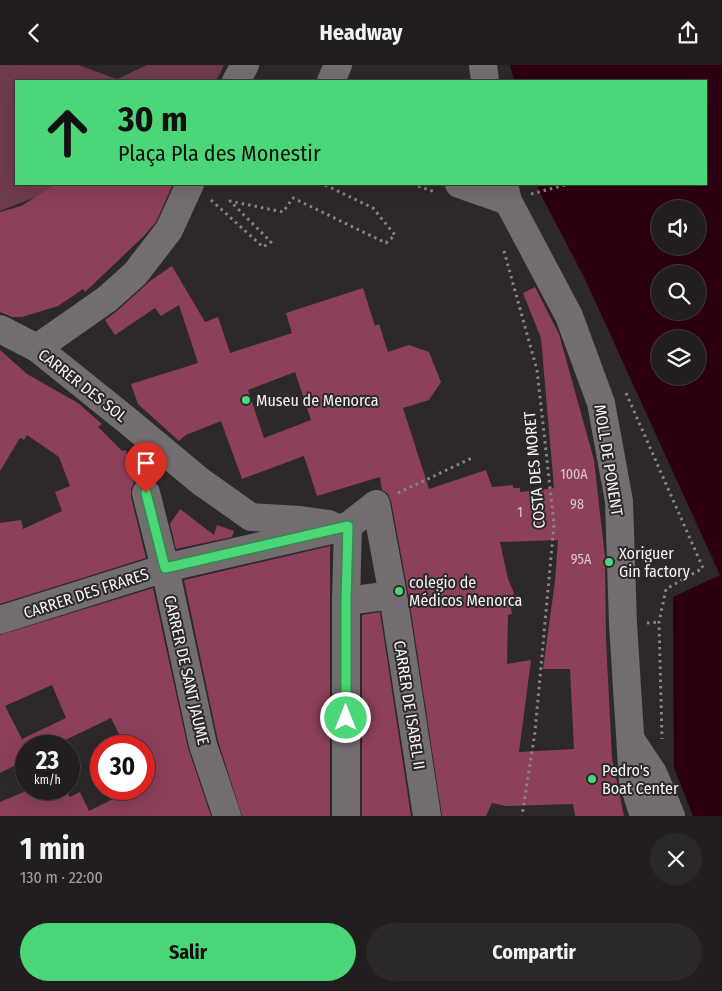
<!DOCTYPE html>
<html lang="es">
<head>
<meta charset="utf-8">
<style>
  :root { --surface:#221e20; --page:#2a2729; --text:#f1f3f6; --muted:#a2a2a5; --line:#3f3c3e; --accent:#4bd677 }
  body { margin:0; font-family:"Fira Sans Condensed",sans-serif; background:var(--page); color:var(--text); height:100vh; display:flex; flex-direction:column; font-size:19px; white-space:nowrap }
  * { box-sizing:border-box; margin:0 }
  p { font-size:16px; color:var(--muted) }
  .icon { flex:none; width:28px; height:28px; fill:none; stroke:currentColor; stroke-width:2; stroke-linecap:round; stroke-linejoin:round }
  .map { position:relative; height:751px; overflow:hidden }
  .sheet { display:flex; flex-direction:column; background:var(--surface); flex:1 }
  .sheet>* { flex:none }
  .banner { position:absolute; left:15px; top:15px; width:692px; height:105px; border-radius:0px; box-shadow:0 5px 20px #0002,0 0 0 1px var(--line); background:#4bd677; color:#111; overflow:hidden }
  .fabs { position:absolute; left:651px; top:135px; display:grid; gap:10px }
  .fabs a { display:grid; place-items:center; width:55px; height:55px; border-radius:50%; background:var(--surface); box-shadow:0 5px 20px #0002,0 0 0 1px var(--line); font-size:25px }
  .speed { position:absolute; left:15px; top:670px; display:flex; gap:10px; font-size:25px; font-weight:700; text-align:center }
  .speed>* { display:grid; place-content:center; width:65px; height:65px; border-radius:50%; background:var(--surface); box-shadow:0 5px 20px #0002,0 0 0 1px var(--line); line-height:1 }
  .speed small { font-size:12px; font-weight:400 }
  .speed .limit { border:8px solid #d22; background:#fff; color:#111 }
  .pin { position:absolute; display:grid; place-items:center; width:42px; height:42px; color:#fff; margin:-51px -21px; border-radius:50% 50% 50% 0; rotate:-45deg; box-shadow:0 0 5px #0007 }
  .pin .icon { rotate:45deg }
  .me { position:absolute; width:55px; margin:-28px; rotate:0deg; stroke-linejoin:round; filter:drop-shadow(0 0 4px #0008) }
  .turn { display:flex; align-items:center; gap:18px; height:105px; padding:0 20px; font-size:22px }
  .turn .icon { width:65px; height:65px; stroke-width:2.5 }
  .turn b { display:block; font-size:35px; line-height:42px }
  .round { display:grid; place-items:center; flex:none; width:52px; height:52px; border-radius:26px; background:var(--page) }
  .overview { display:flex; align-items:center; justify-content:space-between; height:85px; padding:0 20px }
  h1 { font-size:30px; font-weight:700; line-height:38px }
  .button { display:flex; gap:10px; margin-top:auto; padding:10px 20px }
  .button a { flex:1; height:58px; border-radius:30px; background:var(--accent); color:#111; font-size:20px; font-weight:700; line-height:58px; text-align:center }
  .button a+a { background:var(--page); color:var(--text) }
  header { display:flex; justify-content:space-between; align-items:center; height:65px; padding:0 20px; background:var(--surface); font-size:22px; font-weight:700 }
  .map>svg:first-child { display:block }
  .green { fill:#6e3b4b }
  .water { fill:#2d0011; fill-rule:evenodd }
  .building { fill:#8c405a; fill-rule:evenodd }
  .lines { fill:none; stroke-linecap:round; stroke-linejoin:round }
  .path { stroke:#888485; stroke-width:3; stroke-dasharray:2.5 4; stroke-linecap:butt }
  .minor { stroke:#726d6e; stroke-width:28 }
  .route-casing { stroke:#318b4d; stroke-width:12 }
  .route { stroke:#4bd677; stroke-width:9 }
  .poi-dot { fill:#4bd677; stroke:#2d282a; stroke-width:2 }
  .labels { text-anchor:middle; stroke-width:4; stroke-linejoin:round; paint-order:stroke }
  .number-label { font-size:14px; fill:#dcc6ce }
  .street-label { font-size:16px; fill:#f6f3f4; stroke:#2d282a }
  .poi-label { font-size:16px; fill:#f6f3f4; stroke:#2d282a; text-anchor:start }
</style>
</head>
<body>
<header><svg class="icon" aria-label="back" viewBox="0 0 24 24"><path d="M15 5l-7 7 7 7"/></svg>Headway<svg class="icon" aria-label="share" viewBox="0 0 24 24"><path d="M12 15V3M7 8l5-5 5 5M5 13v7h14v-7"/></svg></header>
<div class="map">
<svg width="722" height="751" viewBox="0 0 722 751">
  <rect width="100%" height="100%" fill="#2d282a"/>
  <path class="green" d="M0,0h78l39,14 30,-14h77l-8,16h-200v103h88l-21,60 -19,-58 -64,25z"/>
  <path class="water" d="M510,0h212v751h-29l-19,-48 -1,-171 47,-22 -135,-296 -46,-88 -2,-7h169v-103h-192zM660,144h38v37h-38zM660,209h38v37h-38zM660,274h38v37h-38z"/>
  <g class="building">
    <path d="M56,119h117l-17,38 -12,14 -59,56 -2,-3 -25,17 -36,11h-10l-12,-5v-100l21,-6z"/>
    <path d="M172,201l33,56 13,-5 12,36 62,-20 -6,-20 77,-25 12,38 4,-2 9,28 21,-7 20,7 12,30 -12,18 -26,8 26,81 57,-19 6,17 21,-2v3h7v4l34,-4 -13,-150 -18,-45 12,-6 24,47 35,126 11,97 1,83 6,118 12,58h-49l-2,-12 -67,2 -14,-3 -6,13h-44l-34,-224 -17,-91 -3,-7 -6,-4 -2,-13 -63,19 -13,-40 -62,23 -21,-58 -35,14 -7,6 -41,-37 -7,-20 67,-21 -19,-58 -18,11 -6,-8 -40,27 -10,-15 12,-9 33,-30zM295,307l16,48 -47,18 -16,-48zM558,475l-3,41 -12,88h27l4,80 -55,3 12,-92 -24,4 1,-49 4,-1 -2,-12 4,-9 -6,-14 -8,-37z"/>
    <path d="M0,285l27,24 51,29 24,21 -4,3 24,24 4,-1 8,33 -3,6v8l15,61 -146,46v-81l21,-3 2,9 39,-18 -7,-19 15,-6 -11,-29 -32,-22 -3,5 -4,-2 -20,33z"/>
    <path d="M180,444l34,26 3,-10 17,6 -2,6 -56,12 -6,-25z"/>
    <path d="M330,481v270h-88l-24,-75 -34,-161z"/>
    <path d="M153,523l35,160 23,68h-211v-14l31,-13h34l5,8 10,-5 9,19 44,-22h11v-43h-19l-14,-28 -58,28h-28l1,14 -26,13v-138zM52,620l14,33 -44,21 -17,-33z"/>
    <path d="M380,547l31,204h-49v-201z"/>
  </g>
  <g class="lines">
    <g class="path">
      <path d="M412,119l23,8"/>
      <path d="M531,129l38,-10"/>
      <path d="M211,135l52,47 8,-5 -41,-41 53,11 10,-14 93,45 9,-8 -22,-27 -50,-24"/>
      <path d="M504,186l33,119 17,154 -19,208 -13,84"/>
      <path d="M626,328l77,175 -37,21 -7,33 3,117"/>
      <path d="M398,428l74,-35"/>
      <path d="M647,558l12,-1"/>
    </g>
    <g class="minor">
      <path d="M483,0l2,16"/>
      <path d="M236,16l9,-16"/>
      <path d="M331,16l7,-16"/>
      <path d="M459,119l49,17"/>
      <path d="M504,119l4,17 61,115 32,87 18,98 4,123 10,158 11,34"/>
      <path d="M0,264l37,19 91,73 72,60 51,36 49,3 29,4"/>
      <path d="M37,283l70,-49 28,-25 34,-44 21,-46"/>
      <path d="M146,428l19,75 38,177 24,71"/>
      <path d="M346,536l47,-6"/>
      <path d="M0,555l165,-52 183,-42 28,-22 17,91 34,221"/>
      <path d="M631,675l22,33 18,43"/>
      <path d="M346,751v-215l2,-75"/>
    </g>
  </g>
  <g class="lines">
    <g class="route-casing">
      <path id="route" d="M146,428l19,75 183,-42 -2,75v117"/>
    </g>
    <use href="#route" class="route"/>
  </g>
  <g class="poi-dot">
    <circle cx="246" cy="335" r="5"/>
    <circle cx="609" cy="497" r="5"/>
    <circle cx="399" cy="526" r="5"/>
    <circle cx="592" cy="714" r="5"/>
  </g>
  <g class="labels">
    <g class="number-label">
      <text x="574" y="414">100A</text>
      <text x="577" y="444">98</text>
      <text x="520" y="452">1</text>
      <text x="581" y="499">95A</text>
    </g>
    <g class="street-label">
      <text transform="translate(83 320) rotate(38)" y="6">CARRER DES SOL</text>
      <text transform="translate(609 395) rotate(81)" y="6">MOLL DE PONENT</text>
      <text transform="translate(534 405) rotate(-95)" y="6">COSTA DES MORET</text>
      <text transform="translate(86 528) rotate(-18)" y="6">CARRER DES FRARES</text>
      <text transform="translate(187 605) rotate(77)" y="6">CARRER DE SANT JAUME</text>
      <text transform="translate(410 640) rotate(81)" y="6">CARRER DE ISABEL II</text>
    </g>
    <g class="poi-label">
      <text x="256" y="341">Museu de Menorca</text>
      <text x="619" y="494">Xoriguer<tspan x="619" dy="18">Gin factory</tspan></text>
      <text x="409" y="523">colegio de<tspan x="409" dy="18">Médicos Menorca</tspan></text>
      <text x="602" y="711">Pedro's<tspan x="602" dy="18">Boat Center</tspan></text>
    </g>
  </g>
</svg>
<div class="fabs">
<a><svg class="icon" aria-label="sound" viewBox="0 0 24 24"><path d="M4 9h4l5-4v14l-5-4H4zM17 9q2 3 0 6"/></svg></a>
<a><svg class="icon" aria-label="search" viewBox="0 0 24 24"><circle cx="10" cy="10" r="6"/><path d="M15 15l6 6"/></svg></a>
<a><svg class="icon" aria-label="layers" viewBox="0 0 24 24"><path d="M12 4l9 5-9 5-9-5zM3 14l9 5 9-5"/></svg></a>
</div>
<div class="speed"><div>23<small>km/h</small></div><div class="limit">30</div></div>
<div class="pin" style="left:146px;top:428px;background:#d93025"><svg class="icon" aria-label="arrive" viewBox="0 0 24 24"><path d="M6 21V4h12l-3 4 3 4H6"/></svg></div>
<svg class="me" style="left:346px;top:653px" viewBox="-20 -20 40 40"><circle r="17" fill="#4bd677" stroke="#fff" stroke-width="3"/><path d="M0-11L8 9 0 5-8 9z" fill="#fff"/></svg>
<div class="banner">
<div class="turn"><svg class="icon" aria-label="ahead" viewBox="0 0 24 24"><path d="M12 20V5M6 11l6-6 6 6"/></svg><div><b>30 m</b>Plaça Pla des Monestir</div></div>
</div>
</div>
<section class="sheet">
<div class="overview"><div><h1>1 min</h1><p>130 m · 22:00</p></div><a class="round"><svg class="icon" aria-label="close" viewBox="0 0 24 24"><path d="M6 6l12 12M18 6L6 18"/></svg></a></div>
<div class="button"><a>Salir</a><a>Compartir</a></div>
</section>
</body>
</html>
